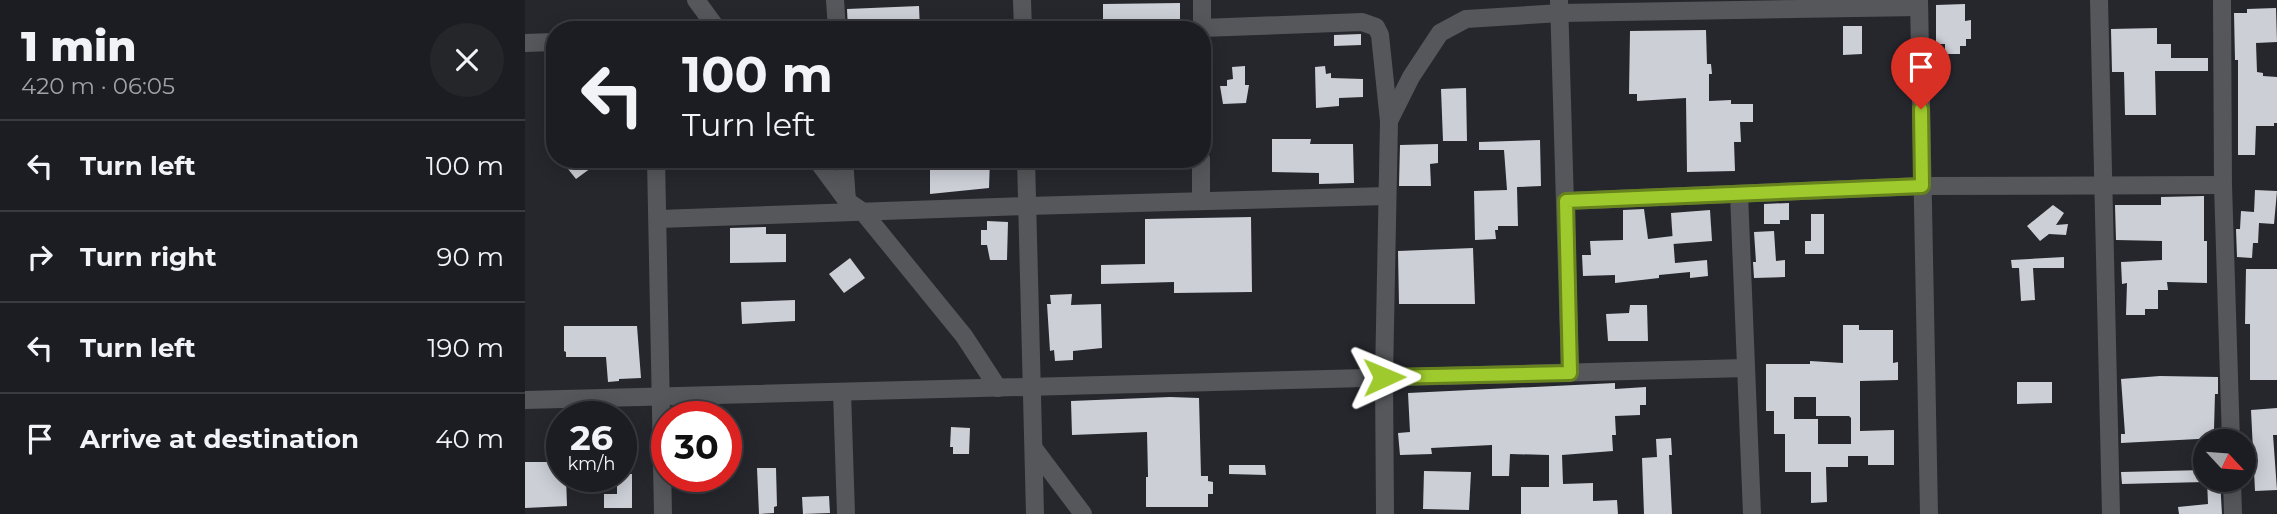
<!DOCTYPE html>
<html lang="en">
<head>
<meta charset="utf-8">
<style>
  :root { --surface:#1c1d22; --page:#25262a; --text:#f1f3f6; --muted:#a0a2a5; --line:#3a3b40 }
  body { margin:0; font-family:Montserrat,sans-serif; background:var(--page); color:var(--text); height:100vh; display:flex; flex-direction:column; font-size:26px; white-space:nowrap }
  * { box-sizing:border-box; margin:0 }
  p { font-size:23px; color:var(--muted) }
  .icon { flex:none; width:38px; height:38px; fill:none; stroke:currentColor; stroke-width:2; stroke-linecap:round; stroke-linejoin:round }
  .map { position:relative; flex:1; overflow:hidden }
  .details { display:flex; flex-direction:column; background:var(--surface); width:525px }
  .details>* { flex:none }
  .top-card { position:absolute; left:21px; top:21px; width:665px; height:147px; border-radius:28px; box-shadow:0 4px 18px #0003,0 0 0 2px var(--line); background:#1c1d22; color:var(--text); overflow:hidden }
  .needle { width:46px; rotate:116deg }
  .buttons { position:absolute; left:1668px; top:429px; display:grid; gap:14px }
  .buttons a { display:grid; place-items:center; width:63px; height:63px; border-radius:50%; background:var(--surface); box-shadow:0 4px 18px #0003,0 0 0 2px var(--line); font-size:35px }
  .speed { position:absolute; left:21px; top:401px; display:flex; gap:14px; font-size:35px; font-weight:700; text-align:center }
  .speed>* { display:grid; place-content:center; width:91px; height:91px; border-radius:50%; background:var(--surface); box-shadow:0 4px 18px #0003,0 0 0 2px var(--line); line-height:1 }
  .speed small { font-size:18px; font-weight:400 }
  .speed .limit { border:10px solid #d22; background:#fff; color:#111 }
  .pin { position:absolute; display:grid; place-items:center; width:60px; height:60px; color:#fff; margin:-72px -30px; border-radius:50% 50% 50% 0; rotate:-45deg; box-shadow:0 0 7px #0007 }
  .pin .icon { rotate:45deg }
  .me { position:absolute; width:77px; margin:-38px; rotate:89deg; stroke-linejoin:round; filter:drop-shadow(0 0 5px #0008) }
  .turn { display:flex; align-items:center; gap:24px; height:147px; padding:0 21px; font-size:32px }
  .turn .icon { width:91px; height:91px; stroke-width:2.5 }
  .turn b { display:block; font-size:49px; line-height:60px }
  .round { display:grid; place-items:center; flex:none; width:74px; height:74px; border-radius:37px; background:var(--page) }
  .summary { display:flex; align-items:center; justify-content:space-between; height:119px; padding:0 21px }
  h1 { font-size:42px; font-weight:800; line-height:52px }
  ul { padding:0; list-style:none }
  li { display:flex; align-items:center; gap:21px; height:91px; padding:0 21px; border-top:2px solid var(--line) }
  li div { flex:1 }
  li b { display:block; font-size:26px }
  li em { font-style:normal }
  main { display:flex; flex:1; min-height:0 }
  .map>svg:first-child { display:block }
  .building { fill:#cdcfd7; fill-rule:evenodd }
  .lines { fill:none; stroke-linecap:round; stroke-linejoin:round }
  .minor { stroke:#56575a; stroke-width:18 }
  .route-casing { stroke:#67831d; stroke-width:18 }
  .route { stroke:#9fca2d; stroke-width:12 }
</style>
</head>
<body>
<main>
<section class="details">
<div class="summary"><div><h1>1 min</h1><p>420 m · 06:05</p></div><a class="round"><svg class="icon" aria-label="close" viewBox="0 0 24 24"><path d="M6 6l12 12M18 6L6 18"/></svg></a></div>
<ul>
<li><svg class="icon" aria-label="left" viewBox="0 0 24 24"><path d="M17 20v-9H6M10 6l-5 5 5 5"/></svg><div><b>Turn left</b></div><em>100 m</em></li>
<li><svg class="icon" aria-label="right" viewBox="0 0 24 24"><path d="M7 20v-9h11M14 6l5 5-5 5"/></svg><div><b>Turn right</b></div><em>90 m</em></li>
<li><svg class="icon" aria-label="left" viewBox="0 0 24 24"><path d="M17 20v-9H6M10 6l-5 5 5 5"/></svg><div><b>Turn left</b></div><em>190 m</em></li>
<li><svg class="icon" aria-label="arrive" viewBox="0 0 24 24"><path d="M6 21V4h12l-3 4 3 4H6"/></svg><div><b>Arrive at destination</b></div><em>40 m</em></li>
</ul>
</section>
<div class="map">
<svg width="1752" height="514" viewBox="0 0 1752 514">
  <rect width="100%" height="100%" fill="#25272d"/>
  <g class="building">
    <path d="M655,3v21l-77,1v-21z"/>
    <path d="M1440,4v17l6,-1v19h-5v7h-6v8h-15v-10h-9v-39z"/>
    <path d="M394,6l1,24h-72l-1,-21z"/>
    <path d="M1751,8l1,34 -21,1 1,29 6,1v3l14,1v46h-3v3h-18l-1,29h-17v-95h-3l-1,-47h13v-4z"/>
    <path d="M1318,26h19v28l-19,1z"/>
    <path d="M1632,28v16h14v14h37v13h-53l1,44h-31l-1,-43h-12l-1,-43z"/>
    <path d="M1181,30l1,34h4l1,10h-3v27l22,-1v4h22v18h-13l1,20h-7l1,29 -48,1 -1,-74 -49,3v-7h-8l1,-63z"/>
    <path d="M836,34v11l-27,1v-11z"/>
    <path d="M720,66v19h4l-3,18 -23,1 -3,-18h7v-6l6,-1 -1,-12z"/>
    <path d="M800,66l1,8 5,-1v5l32,1v18l-24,1v8l-23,2 -1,-41z"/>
    <path d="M941,88l1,53h-24l-2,-52z"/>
    <path d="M747,139h39l-1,5h43l1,39 -35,1v-11l-47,-1z"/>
    <path d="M1015,140l1,46 -24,1 1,39h-20v4h-3l1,9 -21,1 -1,-49 33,-1 -3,-40h-25v-8z"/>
    <path d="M913,144v19l-8,1 1,22h-32l1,-41z"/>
    <path d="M45,159h14l7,9 -15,11 -12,-15z"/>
    <path d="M405,159h60l-1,29 -59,6z"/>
    <path d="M1730,190l22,1 -3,33 -15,-1 -1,20h-5l-1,15 -15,-1 -1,-28h4l1,-18 13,1z"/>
    <path d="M1679,196v45h3v42l-40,-1 1,8h-10v19h-13v6h-19l1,-32 -5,1 -1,-22 41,-2v-19l-46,-1 -1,-35h46v-8z"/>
    <path d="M1264,203v17h-9v4h-16v-20z"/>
    <path d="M1528,205l11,8 -8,12 12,-1 -2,11 -17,-1 -9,7 -13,-15z"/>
    <path d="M1119,209l4,30 25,-3 2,27 32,-3 1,16 -18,2v-6l-31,3v3l-44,5v-8l-32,1 -1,-21h9l-1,-14 33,-1v-30z"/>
    <path d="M1185,210l2,31 -39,3 -2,-31z"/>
    <path d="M1286,214h13v40h-19v-13h6z"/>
    <path d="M726,217l1,75 -78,1v-11l-73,2v-19l44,-1v-45z"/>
    <path d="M462,221l21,1 -1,38h-17l-3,-15h-6v-15h6z"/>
    <path d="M241,227v7h20v28l-56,1v-35z"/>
    <path d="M1249,231l2,30 9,-1v17l-31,1 -1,-16h3l-2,-30z"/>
    <path d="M948,248l2,56h-76l-1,-53z"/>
    <path d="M1539,257v11h-31l2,32 -14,1 -2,-33h-7l-1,-8z"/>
    <path d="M325,258l15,20 -21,15 -15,-19z"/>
    <path d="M1721,269h31v111h-27v-56h-5z"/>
    <path d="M547,294l-1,11 30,-1 1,44 -29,3v9l-18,1 -1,-11 -4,1 -3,-47h4l-1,-9z"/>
    <path d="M270,300v21l-53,3 -1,-22z"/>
    <path d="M1105,305h17l1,36h-40l-2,-27 23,-1z"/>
    <path d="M1318,325h16v5h34v33l5,-1v18l-38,1v50l34,-1v35h-26v-9h-20v11h-22l1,35 -16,1v-31h-26v-38h-11v-23h-8v-47h44v-3l33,2zM1269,397h22v19h33l2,2v26h-33v-25h-24z"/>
    <path d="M39,326h73l4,52 -22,1v2l-11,1 -2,-25h-40v-5l-2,-1z"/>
    <path d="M1635,376l58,1v17h-3l-1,35 3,9 -96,5v-9h4l-4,-55z"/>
    <path d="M1492,382h35v21l-35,1z"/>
    <path d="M1090,383v6l31,-2v18h-6v10l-25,1 1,19h-4l1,16 -51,4 1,29 30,-1v18l24,-1 1,14h-97v-27h28v-32l-39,-1 -1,22h-17v-31l-61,3 1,6 -32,1 -2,-22 12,-1 -2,-39z"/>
    <path d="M645,397l29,1 2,78h7v5l5,1v12h-5v13h-62v-30h2l-1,-45 -75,3 -1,-34z"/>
    <path d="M1752,408v27h-4l4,55 -22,1 -4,-81z"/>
    <path d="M426,427l19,1 -1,26h-16v-7h-3z"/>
    <path d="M1146,438l1,17h-3l3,59h-28l-2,-56 15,-1 -1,-18z"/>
    <path d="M0,462h37v14h4l1,30 -42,2z"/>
    <path d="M704,465h36l1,10 -37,-1z"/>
    <path d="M232,468h19l1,38 -3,1v6l-15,1z"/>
    <path d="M1680,470v12l-83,2 -1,-12z"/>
    <path d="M899,471l47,1 -2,38 -46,-1z"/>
    <path d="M96,474h11v34h-28v-14h13v-18z"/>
    <path d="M1682,480h13l2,34h-43l-1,-7 30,-3z"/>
    <path d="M304,496l1,17 -27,1 -1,-17z"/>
  </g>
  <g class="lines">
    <g class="minor">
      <path d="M171,0l22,30"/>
      <path d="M310,0l2,30"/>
      <path d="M497,0l1,30"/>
      <path d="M1034,0l11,373"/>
      <path d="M1394,0l10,514"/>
      <path d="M1574,0l12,514"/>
      <path d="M1697,0l1,185 8,256"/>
      <path d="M677,28l160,-6 14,5 4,8 9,86 -5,256 1,137"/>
      <path d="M677,30v-30"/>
      <path d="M0,43l30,-1"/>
      <path d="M864,121l22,-44 29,-44 26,-14 95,-6 358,-6"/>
      <path d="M131,159l7,355"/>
      <path d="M291,159l31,42 16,11 101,124 34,52"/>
      <path d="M319,159l3,42"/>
      <path d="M501,159l9,355"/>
      <path d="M1214,194l13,320"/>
      <path d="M676,201v-42"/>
      <path d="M1041,201l356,-15 301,-1"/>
      <path d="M134,219l368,-13 360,-10"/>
      <path d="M317,392l4,122"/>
      <path d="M0,400l1221,-32"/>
      <path d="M510,450l48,64"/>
      <path d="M1707,480l1,34"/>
    </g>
  </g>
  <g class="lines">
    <g class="route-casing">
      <path id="route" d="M859,377l186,-4 -4,-172 356,-15 -1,-77"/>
    </g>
    <use href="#route" class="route"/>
  </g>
</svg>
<div class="buttons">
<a><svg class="needle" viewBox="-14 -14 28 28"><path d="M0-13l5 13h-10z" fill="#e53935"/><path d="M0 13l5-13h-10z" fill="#a0a2a5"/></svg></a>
</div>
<div class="speed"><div>26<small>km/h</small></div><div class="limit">30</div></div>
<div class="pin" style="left:1396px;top:109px;background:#d93025"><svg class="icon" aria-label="arrive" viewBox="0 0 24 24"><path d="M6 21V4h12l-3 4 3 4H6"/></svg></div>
<svg class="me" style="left:859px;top:377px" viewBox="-20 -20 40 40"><path d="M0-17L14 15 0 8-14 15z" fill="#9fca2d" stroke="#fff" stroke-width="4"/></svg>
<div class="top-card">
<div class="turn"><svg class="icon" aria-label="left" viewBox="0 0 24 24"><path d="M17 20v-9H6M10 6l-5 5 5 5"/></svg><div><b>100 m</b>Turn left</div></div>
</div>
</div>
</main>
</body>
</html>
